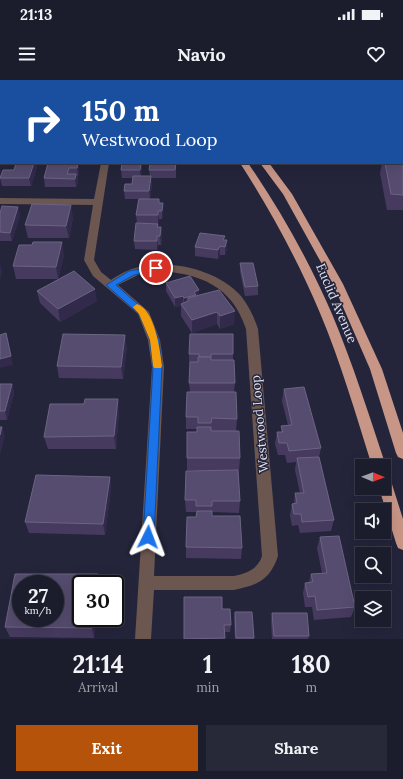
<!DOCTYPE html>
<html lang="en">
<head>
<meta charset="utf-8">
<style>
  :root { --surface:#1b1c2c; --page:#282938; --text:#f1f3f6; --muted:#a0a1a9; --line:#393a48; --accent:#b45309 }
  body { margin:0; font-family:Lora,serif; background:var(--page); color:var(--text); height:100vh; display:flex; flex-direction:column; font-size:15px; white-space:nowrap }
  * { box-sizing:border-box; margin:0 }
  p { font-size:13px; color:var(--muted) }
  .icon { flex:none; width:22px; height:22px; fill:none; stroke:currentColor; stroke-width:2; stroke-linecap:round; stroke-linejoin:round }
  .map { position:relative; height:559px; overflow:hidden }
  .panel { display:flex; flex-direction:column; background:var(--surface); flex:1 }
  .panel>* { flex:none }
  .guide { position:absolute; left:0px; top:0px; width:403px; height:84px; box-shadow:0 4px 16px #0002,0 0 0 1px var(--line); background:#1a4fa0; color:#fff; overflow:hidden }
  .needle { width:26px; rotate:91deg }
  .fabs { position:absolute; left:355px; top:379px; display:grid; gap:8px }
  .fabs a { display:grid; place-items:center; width:36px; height:36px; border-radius:0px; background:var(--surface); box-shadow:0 4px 16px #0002,0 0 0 1px var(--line); font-size:20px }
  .speed { position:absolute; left:12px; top:495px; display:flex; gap:8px; font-size:20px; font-weight:700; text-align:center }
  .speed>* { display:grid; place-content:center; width:52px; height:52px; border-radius:50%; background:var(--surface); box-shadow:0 4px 16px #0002,0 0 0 1px var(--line); line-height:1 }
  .speed small { font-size:10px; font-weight:400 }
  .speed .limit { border:2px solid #111; border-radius:6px; background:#fff; color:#111 }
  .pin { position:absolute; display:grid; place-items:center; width:34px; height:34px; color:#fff; margin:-17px; border:2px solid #fff; border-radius:50%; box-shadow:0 1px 4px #0007 }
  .me { position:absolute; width:44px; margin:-22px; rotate:3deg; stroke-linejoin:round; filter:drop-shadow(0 0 3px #0008) }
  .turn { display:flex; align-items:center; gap:14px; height:84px; padding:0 16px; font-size:18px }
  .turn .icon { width:52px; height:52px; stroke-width:2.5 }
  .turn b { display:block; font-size:28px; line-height:34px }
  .eta { display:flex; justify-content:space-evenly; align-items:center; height:68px; text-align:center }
  .eta b { font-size:24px; font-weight:700; line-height:28px }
  .action { display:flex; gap:8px; margin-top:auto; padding:8px 16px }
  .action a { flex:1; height:46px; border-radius:0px; background:var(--accent); color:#fff; font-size:16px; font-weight:700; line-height:46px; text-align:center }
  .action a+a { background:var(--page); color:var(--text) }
  .status { display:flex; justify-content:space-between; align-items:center; height:28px; padding:0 20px; background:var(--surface); direction:ltr }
  .status svg { height:11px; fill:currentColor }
  header { display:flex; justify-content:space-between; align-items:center; height:52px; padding:0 16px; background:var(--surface); font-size:18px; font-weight:700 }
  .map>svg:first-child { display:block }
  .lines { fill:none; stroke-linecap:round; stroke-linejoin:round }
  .street { fill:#6b5650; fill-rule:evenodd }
  .highway { fill:#c89686; fill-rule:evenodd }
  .wall { fill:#463b5f }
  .shaded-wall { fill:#312a4a }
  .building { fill:#564c6f; stroke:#6c6483; fill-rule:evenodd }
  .route { fill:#1a73e8; stroke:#114b97 }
  .slow { fill:#f59e0b }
  .labels { text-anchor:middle; stroke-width:3; stroke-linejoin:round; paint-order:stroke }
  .street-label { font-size:13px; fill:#e0e1f0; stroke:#24253b }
</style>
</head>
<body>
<div class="status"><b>21:13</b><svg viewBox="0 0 49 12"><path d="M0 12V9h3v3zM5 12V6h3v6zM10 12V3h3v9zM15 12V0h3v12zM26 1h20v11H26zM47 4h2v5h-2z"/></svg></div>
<header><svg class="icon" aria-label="menu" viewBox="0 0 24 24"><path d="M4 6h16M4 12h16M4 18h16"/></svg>Navio<svg class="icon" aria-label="heart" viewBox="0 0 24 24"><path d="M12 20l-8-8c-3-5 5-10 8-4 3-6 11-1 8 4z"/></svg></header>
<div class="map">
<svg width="403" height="559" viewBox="0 0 403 559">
  <rect width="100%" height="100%" fill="#24253b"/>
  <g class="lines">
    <g class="street">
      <path d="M16,0h8l-9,1z"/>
      <path d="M93,0h9l1,1h-9z"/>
      <path d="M1,46v7l-1,1v-7z"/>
      <path d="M101,83h8l-15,97 7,12 10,8c9,-6 18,-11 28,-13 33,-8 79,3 102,29 8,10 13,21 17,33l20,227c-8,24 -20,29 -44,34h-80l-3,49h-16l17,-272 -4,-27 -10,-26 -45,-38 -9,-16 9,-55 -93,-1v-6l94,1zM157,191c43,2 75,15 89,58l16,227c-4,13 -15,17 -28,20h-80l10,-209 -4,-27 -11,-28 -31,-27 22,-11z"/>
    </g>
    <g class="highway">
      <path d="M167,0h8l1,1h-8z"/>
      <path d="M187,0h8l1,1h-8z"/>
      <path d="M240,83h8c33,48 61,98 84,151 21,50 37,101 54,152l-2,4v-4h-12c-16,-51 -31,-103 -52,-153 -22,-52 -49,-102 -80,-150z"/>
      <path d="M260,83h9l23,31 51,90 39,85 21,64v26l-5,-2 -2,-4 -26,-84 -37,-85 -50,-90z"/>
      <path d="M384,395l5,2 2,4 12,38v31l-5,-2 -2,-5 -17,-55h5z"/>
    </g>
  </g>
  <g class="wall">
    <rect x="41" y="0" width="19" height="1"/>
    <path d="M403,78v52h-16l-7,-37 2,-10h20z"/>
    <path d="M16,83h20l1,4 -6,19h-29l-2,-8 14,-8z"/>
    <path d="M48,83h33v1h-3l1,8 -1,4h-1l1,6 -2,5h-31l-1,-9z"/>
    <path d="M122,83h20l-1,13h9l-1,-6 27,-7v15h-25l1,6 -2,15h9v4h4v8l-1,8h-3l-1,5v3h3l1,9 -1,9h-3l-1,5 -22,-1 -1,-8 3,-18 -1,-8 2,-16h-13l-1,-8 8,-7 1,-6h-11l-1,-8z"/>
    <path d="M0,133l20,2 -8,26h-12z"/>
    <path d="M73,137l-4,21h-41l-3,-13z"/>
    <path d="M225,160l2,9 -2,6h-5l-2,4 -23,-3v-9z"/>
    <path d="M64,175l-6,24h-42l-3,-13z"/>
    <path d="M240,183l18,23v9l-13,1 -5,-24z"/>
    <path d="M166,203l33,7v5l35,29 -14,5 -3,-5 -25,9 -11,-17v-10l-6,1 -9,-16z"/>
    <path d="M37,211l60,10 -37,21 -20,-19z"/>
    <path d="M127,267l-4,32 -64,-1 -2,-12z"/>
    <path d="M189,274h44v6l2,23 -1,9 3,27 -1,12h-25l29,27 -1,12h-52v-12l10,-26v-3h-11v-12l4,-25 -1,-9 9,-21h-9z"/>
    <path d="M0,304h12l2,9 -7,27h-7z"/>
    <path d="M284,309l37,59 -2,9 15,63 -3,11 -31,2 -2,-8 -6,1 -2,-11 2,-11 2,-1 1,-10h5l-5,-23 1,-8 -9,1 -2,-8h-7l-3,-11 2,-12h4v-6l7,-1 -6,-24z"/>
    <path d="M119,331l-3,38h-68l-4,-12z"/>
    <path d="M110,397l1,12 -6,46 -76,-2 -4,-11z"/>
    <path d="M185,420l55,1 -1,12 -27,-1v4l30,32 -1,11 -55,-1v-11l10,-30v-5h-10z"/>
    <path d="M320,457l35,70 -4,10 -37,3 -2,-13h-7l-2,-14 2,-10 4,-1 2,-8 11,-1 -5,-25z"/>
    <path d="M184,517l38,12 9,16 -1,7h-5v7h-41z"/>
    <path d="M235,532l19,26v1h-19l-1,-20z"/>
    <path d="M272,533l37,23 -1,3h-36l-1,-19z"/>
    <path d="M96,538l-2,20 -84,-1 -5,-10z"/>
  </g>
  <g class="shaded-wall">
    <path d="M34,83h2l1,4 -6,19 -2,-8z"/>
    <path d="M78,83l1,9 -1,4 -1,-8z"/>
    <path d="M141,83h1l-2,15v-8z"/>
    <path d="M76,94l2,8 -2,5 -1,-8z"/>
    <path d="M151,96l1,8 -2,16 -1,-9z"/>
    <path d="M163,123v8l-1,8v-8z"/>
    <path d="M71,125l2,12 -4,21 -3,-12z"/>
    <path d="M18,127l2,8 -8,26 -2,-8z"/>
    <path d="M158,131l1,8 -1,5z"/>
    <path d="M161,147l1,9 -1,9 -1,-9z"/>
    <path d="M157,156l1,9 -1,5z"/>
    <path d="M227,160v9l-2,6v-8z"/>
    <path d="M62,162l2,13 -6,24 -2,-12z"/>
    <path d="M220,166v9l-2,4v-9z"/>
    <path d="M0,184l2,8 -2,8z"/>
    <path d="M95,209l2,12 -37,21 -2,-13z"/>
    <path d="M199,210v9l-11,-1v8l-4,1v-9l10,-6z"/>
    <path d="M183,216v9l-2,-1v2l-6,1v-9z"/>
    <path d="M235,231l-1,13 -14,5v-13z"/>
    <path d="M217,232v12l-25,9v-13z"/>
    <path d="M6,253l7,32 -13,3v-9z"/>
    <path d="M125,255l2,12 -4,32 -2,-12z"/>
    <path d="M12,304l2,9 -7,27 -2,-9z"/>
    <path d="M118,319l1,12 -3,38 -2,-13z"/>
    <path d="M2,347l3,9 -5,19v-20z"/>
    <path d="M110,397l1,12 -6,46 -2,-11z"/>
    <path d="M98,494l2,10h-4z"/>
    <path d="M93,538h3l-2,20 -2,-10z"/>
  </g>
  <g class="building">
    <path d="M131,0h13l1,1h-13z"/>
    <path d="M402,78h1v37l-12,-1 -6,-31h17z"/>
    <path d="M16,83h18l-5,15h-29l3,-8h11z"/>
    <path d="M48,83h30l-1,5h-8l-2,6h9l-1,5 -31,-1z"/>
    <path d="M122,83h19l-1,7h-19z"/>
    <path d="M150,83h26l-1,7h-26z"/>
    <path d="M133,96h18l-2,15h-25l1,-7h7z"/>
    <path d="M139,119h20v4h4l-1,8h-4v4h-22z"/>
    <path d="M32,124l39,1 -5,21 -41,-1z"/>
    <path d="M2,126l16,1 -8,26 -10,-1v-19z"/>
    <path d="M136,143l22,1 -1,3h4l-1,9h-3v5h-23z"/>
    <path d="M200,153l25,3 -2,4h4l-2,7 -5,-1 -2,4 -23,-3z"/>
    <path d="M33,162h29l-6,25 -43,-1 6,-21h13z"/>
    <path d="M240,183h13l5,23 -13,1z"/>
    <path d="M74,191l21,18 -37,20 -21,-18z"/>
    <path d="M190,196l9,14 -5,2 2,3 -12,3 -1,-2 -8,2 -9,-15z"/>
    <path d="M219,210l16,21 -15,5 -3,-4 -25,8 -11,-16 7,-3v-3z"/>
    <path d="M6,253l5,23 -11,3v-24z"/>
    <path d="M63,254l62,1 -4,32 -64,-1z"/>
    <path d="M190,254h43v20h-22v3h-12v-3h-10z"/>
    <path d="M198,277h13v3h23l1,23h-46l1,-21h8z"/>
    <path d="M0,304h12l-7,27h-5z"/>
    <path d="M304,307l17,61 -32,3 -2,-8h-8l-2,-11h6l-2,-6 11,-1 -8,-36z"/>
    <path d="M187,312h49l1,27 -25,-1 -1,5h-13v-6h-12z"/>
    <path d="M85,319h33l-4,37 -70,1 6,-33h34z"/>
    <path d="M0,347h2l-2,8z"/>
    <path d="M197,347h14v4h28l1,27h-53v-26h10z"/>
    <path d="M319,377l15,63 -32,2 -1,-8h-7l-2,-10 5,-1 -2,-10h9l-7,-35z"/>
    <path d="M238,390l2,31h-28v5h-16v-6h-11l1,-29z"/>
    <path d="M36,395l74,2 -7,47 -78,-2z"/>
    <path d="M197,431h15v5h28l2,32 -56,-1 1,-30h9z"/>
    <path d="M339,456l16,71 -38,3 -2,-14 -7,1 -3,-14 8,-1 -2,-8 16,-1 -7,-36z"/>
    <path d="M15,494h83l-2,10h-15v34h12l-1,10 -87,-1zM21,504h34v34h-34z"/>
    <path d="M184,517h38v12h8l1,16h-7l1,13 -41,1z"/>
    <path d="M235,532h17l2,26h-18z"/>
    <path d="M272,533h35l2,23h-35z"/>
  </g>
  <path class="route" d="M156,186l4,2 -1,2 -25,5 -18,10 31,27 12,28 3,27 -8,170 -2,3 -4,2 -3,-2 -2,-3 10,-170 -3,-27 -11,-26 -33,-29 23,-14z"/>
  <path class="slow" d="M137,224c18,6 23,46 25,62l-1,2h-7l-1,-2 -3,-26 -11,-26 -6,-7z"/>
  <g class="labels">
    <g class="street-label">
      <text transform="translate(337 223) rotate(67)" y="5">Euclid Avenue</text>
      <text transform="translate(259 344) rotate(-95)" y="5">Westwood Loop</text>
    </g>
  </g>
</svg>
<div class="fabs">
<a><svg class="needle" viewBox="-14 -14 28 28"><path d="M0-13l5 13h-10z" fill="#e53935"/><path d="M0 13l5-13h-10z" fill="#a0a1a9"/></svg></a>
<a><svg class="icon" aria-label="sound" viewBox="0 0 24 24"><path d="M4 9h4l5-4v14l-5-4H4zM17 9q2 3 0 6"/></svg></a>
<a><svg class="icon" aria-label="search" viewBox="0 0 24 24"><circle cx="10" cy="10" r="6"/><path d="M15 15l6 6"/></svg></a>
<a><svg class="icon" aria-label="layers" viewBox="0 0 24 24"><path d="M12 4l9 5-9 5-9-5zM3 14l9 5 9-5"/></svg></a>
</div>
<div class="speed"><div>27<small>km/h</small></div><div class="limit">30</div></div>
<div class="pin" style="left:156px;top:188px;background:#d93025"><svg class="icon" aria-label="arrive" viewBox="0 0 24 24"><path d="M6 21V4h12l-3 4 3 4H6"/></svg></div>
<svg class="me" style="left:148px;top:457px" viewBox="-20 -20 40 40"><path d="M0-17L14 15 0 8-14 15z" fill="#1a73e8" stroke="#fff" stroke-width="4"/></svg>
<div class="guide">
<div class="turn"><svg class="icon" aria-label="right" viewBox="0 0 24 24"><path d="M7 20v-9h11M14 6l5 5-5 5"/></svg><div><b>150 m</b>Westwood Loop</div></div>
</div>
</div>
<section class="panel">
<div class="eta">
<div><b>21:14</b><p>Arrival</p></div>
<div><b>1</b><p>min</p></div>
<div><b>180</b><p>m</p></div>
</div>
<div class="action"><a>Exit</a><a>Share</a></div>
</section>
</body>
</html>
